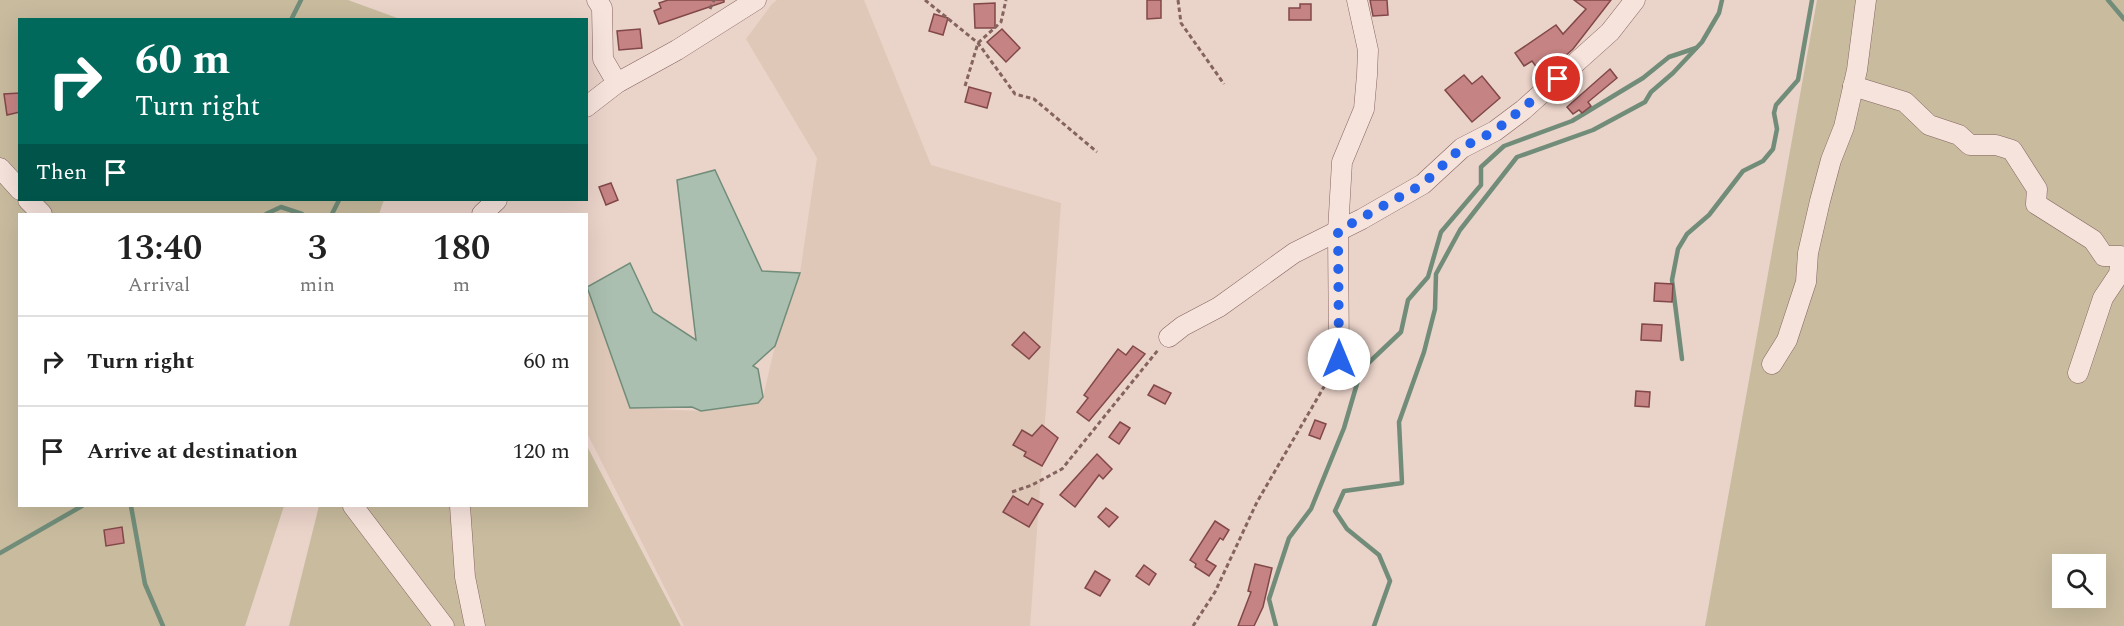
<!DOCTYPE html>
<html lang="en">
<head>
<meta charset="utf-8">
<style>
  :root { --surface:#fff; --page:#f2f2f2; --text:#222; --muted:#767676; --line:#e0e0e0 }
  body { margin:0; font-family:Spectral,serif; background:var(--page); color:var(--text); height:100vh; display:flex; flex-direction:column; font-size:22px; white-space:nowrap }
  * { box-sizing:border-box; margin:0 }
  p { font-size:20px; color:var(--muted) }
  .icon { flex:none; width:33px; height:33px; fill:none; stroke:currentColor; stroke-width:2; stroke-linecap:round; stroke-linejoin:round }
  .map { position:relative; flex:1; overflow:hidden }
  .drawer { position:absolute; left:18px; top:213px; width:570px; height:294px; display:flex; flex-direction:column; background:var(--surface); border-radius:0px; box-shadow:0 6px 24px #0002 }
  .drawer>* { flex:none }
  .hud { position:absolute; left:18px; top:18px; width:570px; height:183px; border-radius:0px; box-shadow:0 6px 24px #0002; background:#00695c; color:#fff; overflow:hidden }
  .controls { position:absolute; left:2052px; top:554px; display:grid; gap:12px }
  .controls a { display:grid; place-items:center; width:54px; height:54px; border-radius:0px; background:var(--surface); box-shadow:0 6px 24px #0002; font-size:30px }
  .pin { position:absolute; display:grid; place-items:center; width:51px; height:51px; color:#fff; margin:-26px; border:3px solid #fff; border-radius:50%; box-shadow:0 2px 6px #0007 }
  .me { position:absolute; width:66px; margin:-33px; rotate:0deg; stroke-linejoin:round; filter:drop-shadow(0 0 4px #0008) }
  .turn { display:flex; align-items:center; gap:21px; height:126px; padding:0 18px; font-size:27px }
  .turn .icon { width:78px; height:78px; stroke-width:2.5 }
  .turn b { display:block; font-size:42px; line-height:51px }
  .then { display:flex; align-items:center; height:57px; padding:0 18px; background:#0003; gap:12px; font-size:22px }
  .eta { display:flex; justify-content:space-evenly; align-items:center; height:102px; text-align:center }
  .eta b { font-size:36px; font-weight:600; line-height:42px }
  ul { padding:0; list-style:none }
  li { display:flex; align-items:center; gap:18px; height:90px; padding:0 18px; border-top:2px solid var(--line) }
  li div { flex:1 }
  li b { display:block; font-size:22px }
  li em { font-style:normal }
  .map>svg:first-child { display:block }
  .farmland { fill:#dfc8b7 }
  .green { fill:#c8bb9e; fill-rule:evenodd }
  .water { fill:#aabfb0; stroke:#718d7a; stroke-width:1.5 }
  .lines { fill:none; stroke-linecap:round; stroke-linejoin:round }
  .stream { stroke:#718d7a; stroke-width:4.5 }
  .building { fill:#c58383; stroke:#824849; stroke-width:1.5 }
  .minor-casing { stroke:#856460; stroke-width:21 }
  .path { stroke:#856460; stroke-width:3; stroke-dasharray:4.5 3; stroke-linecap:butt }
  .minor { stroke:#f6e3dc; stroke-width:20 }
  .route { stroke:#2563eb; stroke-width:10; stroke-dasharray:0 18 }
</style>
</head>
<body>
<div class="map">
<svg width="2124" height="626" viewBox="0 0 2124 626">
  <rect width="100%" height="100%" fill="#ead3c9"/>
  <path class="farmland" d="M777,0h87l67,165 130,38 -31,423h-346l-97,-193 -1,-145 44,120 71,3 57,-8 5,-6 12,-51 25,-73 17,-115 -71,-119 26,-35z"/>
  <g class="green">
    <path d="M0,0h348l52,19 -380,1v180h364l-5,14h-359v292h264l-39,120h-245z"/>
    <path d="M1817,0h307v626h-419zM2062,564h34v33h-34z"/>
    <path d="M587,446l94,180h-392l30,-120h267z"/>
  </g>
  <path class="water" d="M715,170l47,101 38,2 -25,73 -22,20 5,3 5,28 -5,6 -57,8 -9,-4 -62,1 -43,-121 43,-24 23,49 43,28 -19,-160z"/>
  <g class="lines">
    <g class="stream">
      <path d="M2108,0l16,19"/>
      <path d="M291,20l10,-20"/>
      <path d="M266,214l15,-7 21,7"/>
      <path d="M332,214l7,-14"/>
      <path d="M1682,359l-10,-79 6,-31 9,-15 22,-19 34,-44 20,-10 10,-12 4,-20 -3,-16 2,-8 22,-25 14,-80"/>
      <path d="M131,506l14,78 18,42"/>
      <path d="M0,553l82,-47"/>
      <path d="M1276,626l-7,-27 20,-61 22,-29 33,-81 17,-58 40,-38 7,-32 20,-23 13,-45 40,-47v-18l23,-21 68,-25 71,-43 26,-21 27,-9"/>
      <path d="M1374,626l16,-45 -11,-26 -32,-26 -12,-18 9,-20 58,-8 -3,-61 25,-70 11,-43 1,-35 24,-44 57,-73 76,-27 52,-28 6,-10 22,-19 29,-31 17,-29 3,-13"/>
    </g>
  </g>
  <g class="building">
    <path d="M668,0h56v2l-65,22 -5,-13 7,-3 -2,-5z"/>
    <path d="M1147,0h14v18l-14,1z"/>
    <path d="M1370,0h17l1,15 -15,1z"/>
    <path d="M1574,0h37l-38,49 -30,27 -11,-15 -8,5 -9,-13 41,-28 7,9 23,-25z"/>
    <path d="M995,3v25h-20l-1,-24z"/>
    <path d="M1300,4h11v16h-22v-12h11z"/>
    <path d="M934,14l14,4 -5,17 -14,-4z"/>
    <path d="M640,29l2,19 -23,2 -2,-19z"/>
    <path d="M1002,29l18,19 -14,14 -19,-20z"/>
    <path d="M1610,69l7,9 -29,24 3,4 -9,7 -3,-3 -6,4 -6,-7z"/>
    <path d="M1464,75l8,9 10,-8 18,22 -28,24 -27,-32z"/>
    <path d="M969,87l22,6 -4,15 -22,-6z"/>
    <path d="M20,93v19l-13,3 -3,-21z"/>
    <path d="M611,183l7,17 -12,5 -7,-18z"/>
    <path d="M1655,283l18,1 -1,18 -18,-1z"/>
    <path d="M1642,324l20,1 -1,16 -20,-1z"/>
    <path d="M1024,332l16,15 -11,12 -17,-14z"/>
    <path d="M1133,346l12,8 -56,67 -12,-9 11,-14 -4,-3 34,-46 8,6z"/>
    <path d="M1154,385l17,8 -6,11 -17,-9z"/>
    <path d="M1636,391l14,1 -1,15 -14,-1z"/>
    <path d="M1315,420l11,4 -6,15 -11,-4z"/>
    <path d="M1120,422l10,6 -11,16 -10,-7z"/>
    <path d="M1042,425l16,13 -16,28 -18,-10 2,-4 -13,-7 9,-15 10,6z"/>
    <path d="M1097,454l15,15 -9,10 -4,-4 -24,32 -15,-12z"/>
    <path d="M1013,496l15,9 4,-7 11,6 -14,23 -26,-15z"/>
    <path d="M1106,508l12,9 -9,10 -11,-10z"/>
    <path d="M1215,521l14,9 -6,10 -3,-2 -14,22 10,6 -7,10 -14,-9 1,-3 -6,-4z"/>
    <path d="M122,527l2,16 -18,3 -2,-16z"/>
    <path d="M1255,564l17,4 -9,39 -9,19h-16l13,-34 -3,-1z"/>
    <path d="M1144,565l12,9 -7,11 -13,-9z"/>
    <path d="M1095,571l15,9 -10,16 -15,-8z"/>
  </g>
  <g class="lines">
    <g class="minor-casing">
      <g id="minor">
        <path d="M597,0l5,8 1,51 14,24"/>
        <path d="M1853,86l52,16 24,23 30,10 11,10h26l16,5 25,39 -1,15 57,36 11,16h17l-2,18 -16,24 -25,75"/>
        <path d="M586,107l31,-24 60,-33 79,-50"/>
        <path d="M0,168l20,22"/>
        <path d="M28,200l14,14"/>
        <path d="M482,214l15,-14"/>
        <path d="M1169,337l14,-11 36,-19 75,-54 68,-34 61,-35 39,-36 33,-17 28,-21 87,-78 25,-32"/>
        <path d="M1339,359l-1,-128 4,-69 22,-53 3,-34 1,-25 -11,-50"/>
        <path d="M1772,364l15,-24 19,-58 2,-29 12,-52 11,-41 13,-33 13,-57 9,-70"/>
        <path d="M353,506l91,120"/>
        <path d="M460,506l5,71 10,49"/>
      </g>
    </g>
    <g class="path">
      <path d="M925,0l53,43 37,51 19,5 63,53"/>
      <path d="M1178,0l3,23 43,61"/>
      <path d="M710,9l4,-9"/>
      <path d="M965,86l13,-43 23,-21 5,-22"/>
      <path d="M1012,492l20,-7 30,-16 96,-119"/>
      <path d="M1193,626l22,-34 42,-90 75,-129"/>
    </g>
    <use href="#minor" class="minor"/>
  </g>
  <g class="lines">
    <path class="route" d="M1339,359l-1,-128 85,-47 38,-36 34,-17 63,-52"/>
  </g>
</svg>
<div class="controls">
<a><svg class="icon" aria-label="search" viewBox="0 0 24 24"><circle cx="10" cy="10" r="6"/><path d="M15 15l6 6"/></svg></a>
</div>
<div class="pin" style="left:1558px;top:79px;background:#d93025"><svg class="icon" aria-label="arrive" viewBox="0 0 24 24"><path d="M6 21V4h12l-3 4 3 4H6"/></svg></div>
<svg class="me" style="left:1339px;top:359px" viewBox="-20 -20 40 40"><circle r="19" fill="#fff"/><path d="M0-13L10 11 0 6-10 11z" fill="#2563eb"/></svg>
<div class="hud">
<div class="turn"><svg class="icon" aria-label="right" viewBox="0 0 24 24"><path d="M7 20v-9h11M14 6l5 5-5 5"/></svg><div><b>60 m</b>Turn right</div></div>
<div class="then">Then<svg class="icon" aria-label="arrive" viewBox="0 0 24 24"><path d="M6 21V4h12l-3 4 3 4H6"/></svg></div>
</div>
<section class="drawer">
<div class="eta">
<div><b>13:40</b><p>Arrival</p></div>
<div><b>3</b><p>min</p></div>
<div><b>180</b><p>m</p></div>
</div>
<ul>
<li><svg class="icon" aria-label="right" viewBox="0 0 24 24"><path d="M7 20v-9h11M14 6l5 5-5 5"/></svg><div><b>Turn right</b></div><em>60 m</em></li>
<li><svg class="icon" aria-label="arrive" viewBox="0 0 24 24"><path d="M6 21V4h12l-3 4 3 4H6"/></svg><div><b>Arrive at destination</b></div><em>120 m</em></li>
</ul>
</section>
</div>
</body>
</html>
